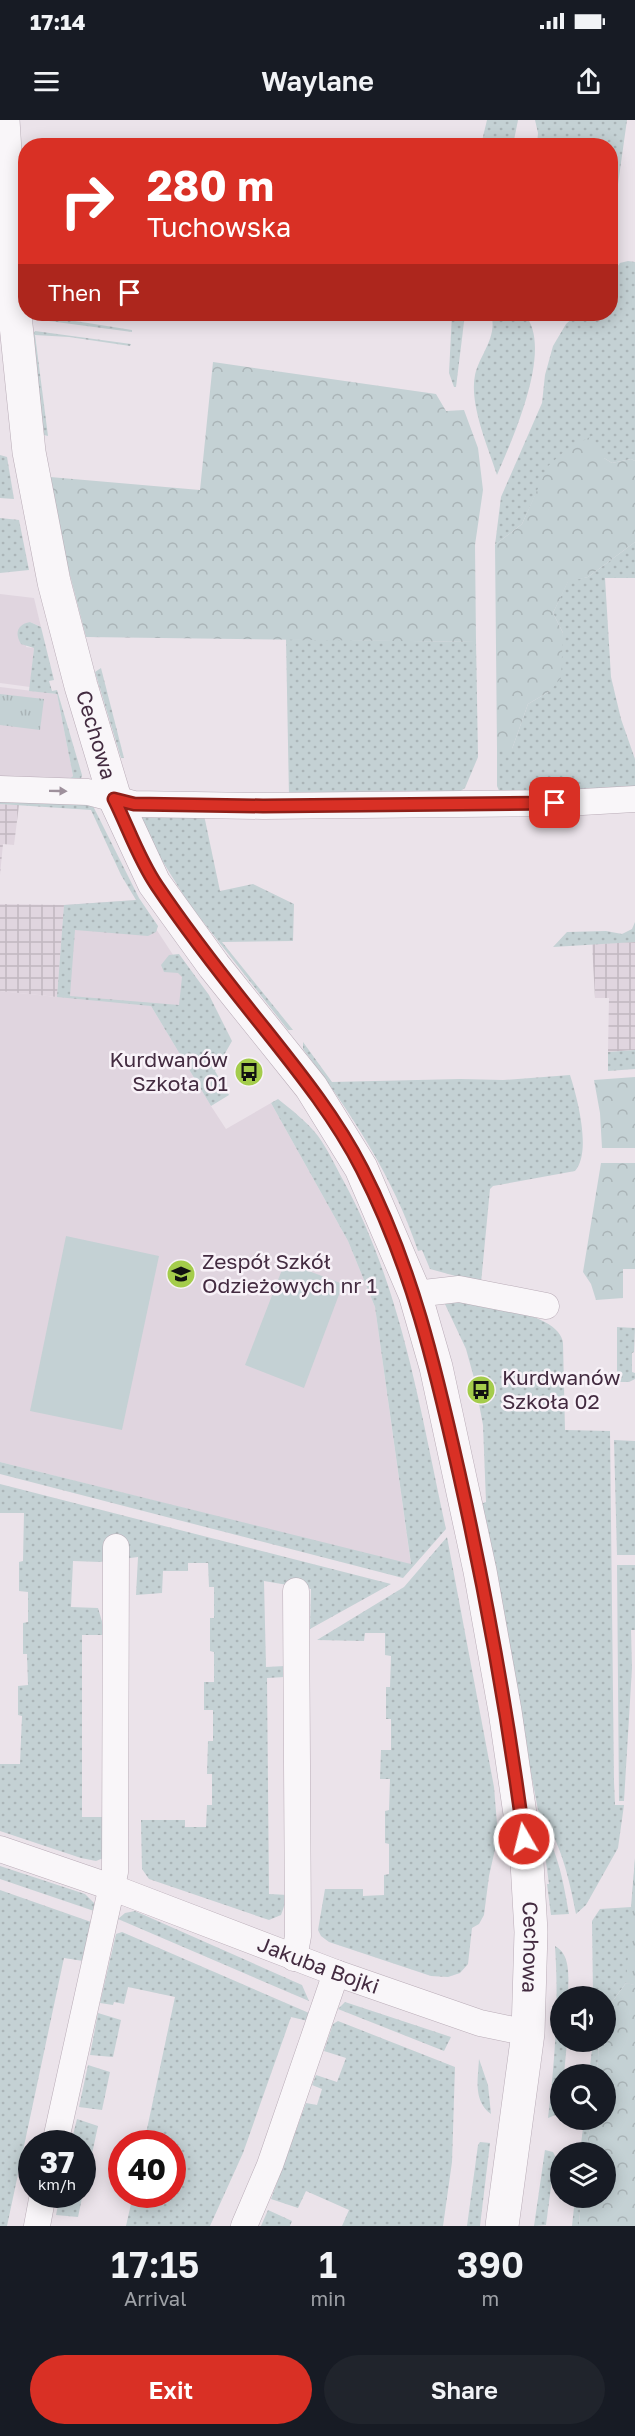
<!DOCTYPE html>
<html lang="en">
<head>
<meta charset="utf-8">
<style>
  :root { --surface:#171b24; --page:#20242c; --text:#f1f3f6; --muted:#9ea1a6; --accent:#d93025 }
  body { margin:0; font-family:"Golos Text",sans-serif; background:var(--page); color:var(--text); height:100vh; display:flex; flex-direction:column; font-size:22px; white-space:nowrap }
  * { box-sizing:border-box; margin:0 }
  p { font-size:20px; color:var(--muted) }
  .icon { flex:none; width:33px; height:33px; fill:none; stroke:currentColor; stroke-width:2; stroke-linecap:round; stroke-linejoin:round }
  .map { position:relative; height:2106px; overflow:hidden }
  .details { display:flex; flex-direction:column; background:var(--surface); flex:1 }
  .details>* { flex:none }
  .top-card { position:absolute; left:18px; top:18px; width:600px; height:183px; border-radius:24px; box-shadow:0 3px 15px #0003; background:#d93025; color:#fff; overflow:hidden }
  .tools { position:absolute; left:550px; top:1866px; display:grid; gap:12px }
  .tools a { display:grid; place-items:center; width:66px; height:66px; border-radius:50%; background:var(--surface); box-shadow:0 3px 15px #0003; font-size:30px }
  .speed { position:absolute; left:18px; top:2010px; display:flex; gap:12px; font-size:30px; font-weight:700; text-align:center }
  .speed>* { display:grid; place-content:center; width:78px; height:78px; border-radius:50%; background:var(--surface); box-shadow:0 3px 15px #0003; line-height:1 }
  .speed small { font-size:15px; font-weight:400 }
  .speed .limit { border:9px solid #d22; background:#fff; color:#111 }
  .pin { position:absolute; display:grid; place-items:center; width:51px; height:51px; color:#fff; margin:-26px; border-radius:12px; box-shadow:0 3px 9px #0006 }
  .me { position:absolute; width:66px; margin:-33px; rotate:352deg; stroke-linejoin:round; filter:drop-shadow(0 0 4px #0008) }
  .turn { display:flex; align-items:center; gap:21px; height:126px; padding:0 30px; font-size:27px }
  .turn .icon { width:78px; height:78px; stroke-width:2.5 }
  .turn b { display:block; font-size:42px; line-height:51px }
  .then { display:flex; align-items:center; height:57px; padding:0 30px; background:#0003; gap:12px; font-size:22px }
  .eta { display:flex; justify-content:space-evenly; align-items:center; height:102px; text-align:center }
  .eta b { font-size:36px; font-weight:600; line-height:42px }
  .button { display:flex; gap:12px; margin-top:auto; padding:12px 30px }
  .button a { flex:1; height:69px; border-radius:36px; background:var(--accent); color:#fff; font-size:24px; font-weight:600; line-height:69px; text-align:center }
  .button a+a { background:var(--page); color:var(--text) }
  .status { display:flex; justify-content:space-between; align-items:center; height:42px; padding:0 30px; background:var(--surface); direction:ltr }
  .status svg { height:16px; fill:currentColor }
  header { display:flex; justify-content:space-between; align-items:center; height:78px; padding:0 30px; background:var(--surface); font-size:27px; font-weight:600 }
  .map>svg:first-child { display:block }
  .built { fill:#e0d5df }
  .industrial { fill:url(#industrial-grid) }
  .grass { fill:url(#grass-dots) }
  .forest { fill:url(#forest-crowns) }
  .park { fill:url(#park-tufts) }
  .pitch { fill:#c4d1d4 }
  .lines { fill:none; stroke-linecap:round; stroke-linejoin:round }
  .minor-casing { stroke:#b9acb7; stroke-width:27 }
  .tertiary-casing { stroke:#b9acb7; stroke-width:34 }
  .minor { stroke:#f9f6f9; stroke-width:26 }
  .tertiary { stroke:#f9f6f9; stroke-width:33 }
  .oneway { fill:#9e909c }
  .route-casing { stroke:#8d1f18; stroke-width:15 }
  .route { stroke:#d93025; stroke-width:10 }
  .labels { text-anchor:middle; stroke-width:5; stroke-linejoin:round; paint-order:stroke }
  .street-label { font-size:21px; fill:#432b40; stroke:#f8f2f8 }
  .poi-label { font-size:21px; fill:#432b40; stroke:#f8f2f8; text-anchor:start }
</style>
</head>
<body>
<div class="status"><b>17:14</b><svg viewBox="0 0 49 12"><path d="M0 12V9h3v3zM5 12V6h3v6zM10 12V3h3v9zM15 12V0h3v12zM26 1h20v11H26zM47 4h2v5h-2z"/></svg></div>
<header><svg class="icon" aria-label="menu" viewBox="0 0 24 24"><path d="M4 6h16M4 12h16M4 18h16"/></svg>Waylane<svg class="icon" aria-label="share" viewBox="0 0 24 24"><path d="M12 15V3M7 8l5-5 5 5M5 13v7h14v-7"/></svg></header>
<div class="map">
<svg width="635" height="2106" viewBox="0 0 635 2106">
  <defs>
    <pattern id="industrial-grid" width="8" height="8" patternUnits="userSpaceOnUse" patternTransform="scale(1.5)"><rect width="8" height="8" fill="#e0d5df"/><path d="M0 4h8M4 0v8" fill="none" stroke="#c1b7c0"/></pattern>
    <pattern id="grass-dots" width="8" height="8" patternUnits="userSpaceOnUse" patternTransform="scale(1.5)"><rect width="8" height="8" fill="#c4d1d4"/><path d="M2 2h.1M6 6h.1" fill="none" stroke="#aab4b7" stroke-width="1.8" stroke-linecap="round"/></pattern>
    <pattern id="forest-crowns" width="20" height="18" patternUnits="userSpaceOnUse" patternTransform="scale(1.5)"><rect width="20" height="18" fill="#c4d1d4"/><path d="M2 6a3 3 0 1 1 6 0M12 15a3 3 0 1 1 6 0" fill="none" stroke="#aab4b7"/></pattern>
    <pattern id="park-tufts" width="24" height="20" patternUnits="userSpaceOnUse" patternTransform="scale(1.5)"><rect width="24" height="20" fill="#c4d1d4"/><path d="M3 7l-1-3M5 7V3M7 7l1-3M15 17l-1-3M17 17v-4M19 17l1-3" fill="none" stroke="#aab4b7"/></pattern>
  </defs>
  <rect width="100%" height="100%" fill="#ebe3ea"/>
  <g class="built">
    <path d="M0,474l34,4 7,29 -11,-5 -4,25 8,1 -4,39 -30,-4z"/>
    <path d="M0,567l57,7 16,82 -6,5 -67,-4z"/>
    <path d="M137,780l48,73 -3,36 -31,-3 60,100 15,23 45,-26 77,138 27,66 36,258 -411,-103v-471l57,6 7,-92z"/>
  </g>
  <g class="industrial">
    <path d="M0,684l19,1 -5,40 -11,-1 -3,31z"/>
    <path d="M0,784l64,1 -7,92 -57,-6z"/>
    <path d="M635,822v108l-27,2 1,-54h-14l-3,-54z"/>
  </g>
  <g class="grass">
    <path d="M487,0h31l-5,25h-32z"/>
    <path d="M535,0h92l-16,114 -1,-88 -73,-1 1,-12z"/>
    <path d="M628,141l7,1v199l-4,-2 -19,4 -8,-5 -69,38 -13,28 -27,21 6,-48 41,-94 3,-28 8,-29 13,-22 11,-10h33l1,-39 9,-12z"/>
    <path d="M31,194l101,16v2l-91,-12z"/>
    <path d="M452,194h13l-9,73h-2l-5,-14z"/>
    <path d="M491,194h33c31,32 -12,126 -27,161 -9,-28 -28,-71 -22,-100 5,-21 23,-38 16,-61z"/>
    <path d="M35,211l96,13 -1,2 -61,-9 -34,-2 13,101 -4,-1 -4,-17 -7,-84z"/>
    <path d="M0,335l7,2 7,42 -14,-1z"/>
    <path d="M0,398l19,2 10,50 -29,3z"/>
    <path d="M635,422v36h-30l6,99 10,42 14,40v35l-135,-1 -3,-7v-37h15l16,-45 22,-13 13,-58 -10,-20 15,-32 20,-4z"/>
    <path d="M30,502l11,5 13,53 -5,1 3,10 5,-1 25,85 -1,4 -14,2 6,-5 -16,-82 -28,-3 5,-43 -13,-4c-7,-11 -3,-20 9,-22z"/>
    <path d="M286,519l190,3 2,115 -13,31 -6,4 -170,4z"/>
    <path d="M101,548l23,90h-3l-26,-86z"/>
    <path d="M0,680l89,4 4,2 46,92 19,28 -2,6 -8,4 -73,-6 -5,66 109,9 3,-28 -4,-4 -14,-1 -3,-7 8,-10 10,-1 30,41 23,46 -17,30 14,24 -18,11 -60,-100 -94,-9 7,-92 72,-5 -15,-25 -30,-65 -91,-6z"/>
    <path d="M138,695h66l16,76 33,-7 41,20 -1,37 -71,1 71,88h-5l-99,-126 -31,-50z"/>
    <path d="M635,802v20l-82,5 14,-15 39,-1 16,3 10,-5z"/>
    <path d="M303,922l29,40 128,-3 43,1 67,-5c7,22 22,77 5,96l-82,15 -3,3 -9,94 -51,-14 -8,-19 -4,1c-25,-75 -68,-140 -115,-202z"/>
    <path d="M635,930v19l-27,2v-19z"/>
    <path d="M278,979c14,11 29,23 40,37 10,14 17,29 25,44 59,108 77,230 103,349l-43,49 -403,-104v-12l411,102 -36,-257 -27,-66 -77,-138z"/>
    <path d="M449,1178c26,5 111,14 114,45l2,87 45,1 4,351 1,23h9l-6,43 -32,57 -10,9c-7,-36 -15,-73 -38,-104l-58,-306 6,-2 -3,-77 -4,-21 9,-2 -5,-26 -9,2 -8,-29 -22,-47z"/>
    <path d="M617,1207l18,1 -1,24 -2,1v19l3,1v6l-6,3h-12z"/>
    <path d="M614,1320l21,1v114h-18z"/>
    <path d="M0,1364l391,100 -81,45 1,-40 -47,-8 2,86 19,-1v11l-18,1 2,216 19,1 -7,20 -12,5 -120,-41 -7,-10 -1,-49h44v7h21l1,-22h5v-31h-5l1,-33h5v-31h-9v-28h10v-30l-4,-1v-33h4v-31h-5l-1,-24h-20v8h-25l-1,22 -26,2 2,-38 -38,5 -27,-1 -2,46 27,1 8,27h-24v182h24v40l-10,4 -15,-3 -81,-27v-67h20l2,-48 -4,-1v-29l10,-1 -1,-31h-4v-31l5,-1v-30l-9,-1v-29l4,-1 1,-48h-24z"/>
    <path d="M447,1417l47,250 4,49 -9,40 -5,39 -5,9 -7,4 -4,36 -8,9 -12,4 -17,-1 -102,-34 -8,-6 -3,-6 7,-41h38v7l21,-1v-20l5,-1v-30l-4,-1v-32l4,-1 1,-31h-10l1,-29h10v-31h-5v-32h4l1,-31 -6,-1v-22h-20l-1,8 -47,-1 87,-53z"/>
    <path d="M617,1445h18v65h-4l1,38 -8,133h-5z"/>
    <path d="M541,1705c17,25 23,60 28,89l-18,1 -4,-31h2z"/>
    <path d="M635,1738v127l-9,-2 -20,27v-14h-13l-1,-75 8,-12 31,-2z"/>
    <path d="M0,1746l85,28 9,9 3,9 -97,-33z"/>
    <path d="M0,1770l94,33 -11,38 -19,-3 -57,268h-7z"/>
    <path d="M135,1791l167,74 7,16 -191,-82 7,-6z"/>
    <path d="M122,1812l187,81 -1,8 -17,-4 -48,136 -33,73h-84l7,-31 39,-1v-50l-28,-1 31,-146 -47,-10 -4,17 -10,-2 -1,3 -13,-2 16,-69z"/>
    <path d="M555,1826c17,9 13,34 13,50h-7v46h6l-3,32h-3l-1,35 -2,5 -10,4c7,-58 11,-113 7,-172z"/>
    <path d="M345,1882l106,35 -7,14 -106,-42z"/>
    <path d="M98,1893l23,7 -8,37 -23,-2z"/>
    <path d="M338,1901l117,46 -3,95 -9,64h-101l7,-16 -43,-19 -8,17 -27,-9 35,-96 11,2 5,-16 -10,-4 4,-10 21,7 9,-24 -22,-7 9,-27z"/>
    <path d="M593,1922h6l-2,32h-8z"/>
    <path d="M479,1939l9,26 3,29c-18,-13 -13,-35 -12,-55z"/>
    <path d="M88,1945l22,7 -8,38 -23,-3z"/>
    <path d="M77,1999l21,7 -8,37 -7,-1 -1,-18 -11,-1z"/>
    <path d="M584,2000h7l-5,32h-6z"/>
    <path d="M480,2022l10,1 -10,83h-13l11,-81z"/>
    <path d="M545,2030l8,2 2,4 -9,69 -12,1z"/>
    <path d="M83,2058l3,1 -8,38 -22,-2 4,-20 22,-1z"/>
    <path d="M575,2078h6l-2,28h-7z"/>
    <path d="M268,2090l24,11 -2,5h-29z"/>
  </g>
  <g class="forest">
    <path d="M213,242l223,32 10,17 18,-1 14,38 5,42 -8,55 1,97 -390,-5 -22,-85 -14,-75 150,13z"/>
    <path d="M592,316l12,22 8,5 19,-4 4,2v81l-47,35 -20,5 -15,31 10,20 -2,45 -11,13 -22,13 -16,45h-15l-2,-204 27,-21 26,-58 19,-17z"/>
    <path d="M635,957v71h-33l-2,-35 -6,-33z"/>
    <path d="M601,1043h34v106h-12v29l-27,2 -5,-16 -8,-12z"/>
    <path d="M626,1863l9,2v241h-56l2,-28h25v-46h-20l5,-32h15v-46h-9l2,-32h7v-32z"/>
  </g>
  <g class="park">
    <path d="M0,574l44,5 -4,31 -40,-5z"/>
    <path d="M635,1739v126l-9,-2z"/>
  </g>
  <g class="pitch">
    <path d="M66,1116l93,20 -37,174 -92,-19z"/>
    <path d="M285,1142l58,22 -39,104 -59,-23z"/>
  </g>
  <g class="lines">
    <g class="minor-casing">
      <g id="minor">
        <path d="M0,669l88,3 46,12 129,2 302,-3 70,-4"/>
        <path d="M415,1174l44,-5 87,17"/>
        <path id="s1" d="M0,1729l111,38 225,86 144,50 48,10"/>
        <path d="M294,1838l4,-22 -2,-345"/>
        <path d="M55,2024l60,-272 1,-325"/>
        <path d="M37,2106l6,-32"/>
        <path d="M244,2106l26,-61 66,-192"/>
      </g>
    </g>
    <g class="tertiary-casing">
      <g id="tertiary">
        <path id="s2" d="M3,0l13,205 13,127 25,130 27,104 34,113 39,84 60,83 97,121 50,81 54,126 21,73 44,204 25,140 22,151 4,70 -3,101 -26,193"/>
      </g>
    </g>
    <use href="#minor" class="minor"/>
    <use href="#tertiary" class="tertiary"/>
  </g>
  <defs><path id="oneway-solid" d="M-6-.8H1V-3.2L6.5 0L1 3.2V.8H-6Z" transform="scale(1.5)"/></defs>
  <use class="oneway" href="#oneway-solid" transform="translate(58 671) rotate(1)"/>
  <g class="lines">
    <g class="route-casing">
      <path id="route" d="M524,1719c-16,-123 -38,-245 -65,-366 -24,-107 -47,-206 -97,-304 -26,-51 -63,-97 -98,-141 -37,-46 -74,-93 -107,-142 -18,-26 -29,-59 -43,-87l20,5 129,2 292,-3"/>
    </g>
    <use href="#route" class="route"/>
  </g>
  <defs>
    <g id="bus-disc" transform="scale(1.5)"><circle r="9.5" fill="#a4cc4b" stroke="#f8f2f8"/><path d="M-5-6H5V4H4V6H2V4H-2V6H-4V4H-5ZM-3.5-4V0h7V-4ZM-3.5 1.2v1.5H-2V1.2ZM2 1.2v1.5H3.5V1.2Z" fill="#111"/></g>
    <g id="school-disc" transform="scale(1.5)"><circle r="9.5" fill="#a4cc4b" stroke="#f8f2f8"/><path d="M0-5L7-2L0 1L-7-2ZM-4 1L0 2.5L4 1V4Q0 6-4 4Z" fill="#111"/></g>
  </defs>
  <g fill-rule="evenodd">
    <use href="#bus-disc" x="249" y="952"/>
    <use href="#school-disc" x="181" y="1154"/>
    <use href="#bus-disc" x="481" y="1270"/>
  </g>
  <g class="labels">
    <g class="street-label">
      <text dy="7" stroke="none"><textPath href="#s2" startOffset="624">Cechowa</textPath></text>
      <text dy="7" stroke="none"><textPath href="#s2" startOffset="1938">Cechowa</textPath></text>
      <text dy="7" stroke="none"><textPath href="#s1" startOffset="339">Jakuba Bojki</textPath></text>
    </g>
    <g class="poi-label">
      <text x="228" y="947" text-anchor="end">Kurdwanów<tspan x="228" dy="24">Szkoła 01</tspan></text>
      <text x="202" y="1149">Zespół Szkół<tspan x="202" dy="24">Odzieżowych nr 1</tspan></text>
      <text x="502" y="1265">Kurdwanów<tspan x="502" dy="24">Szkoła 02</tspan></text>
    </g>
  </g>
</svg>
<div class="tools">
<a><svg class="icon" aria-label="sound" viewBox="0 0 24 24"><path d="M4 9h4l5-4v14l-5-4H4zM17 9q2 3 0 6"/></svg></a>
<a><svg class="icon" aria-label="search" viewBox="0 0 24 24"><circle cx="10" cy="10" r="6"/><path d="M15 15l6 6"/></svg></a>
<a><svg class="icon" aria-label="layers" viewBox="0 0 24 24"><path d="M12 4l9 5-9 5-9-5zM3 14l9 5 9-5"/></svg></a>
</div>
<div class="speed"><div>37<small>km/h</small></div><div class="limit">40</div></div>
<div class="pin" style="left:555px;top:683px;background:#d93025"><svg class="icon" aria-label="arrive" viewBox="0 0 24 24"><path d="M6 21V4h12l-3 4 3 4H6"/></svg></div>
<svg class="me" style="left:524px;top:1719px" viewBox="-20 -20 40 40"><circle r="17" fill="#d93025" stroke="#fff" stroke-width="3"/><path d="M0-11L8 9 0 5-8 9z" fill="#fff"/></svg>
<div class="top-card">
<div class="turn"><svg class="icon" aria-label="right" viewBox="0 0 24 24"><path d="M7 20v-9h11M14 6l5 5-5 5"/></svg><div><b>280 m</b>Tuchowska</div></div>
<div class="then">Then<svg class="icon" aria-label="arrive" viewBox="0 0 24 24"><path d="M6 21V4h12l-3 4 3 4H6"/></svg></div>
</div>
</div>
<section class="details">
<div class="eta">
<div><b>17:15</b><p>Arrival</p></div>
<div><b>1</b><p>min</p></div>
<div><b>390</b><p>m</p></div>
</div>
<div class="button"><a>Exit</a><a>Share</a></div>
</section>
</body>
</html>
